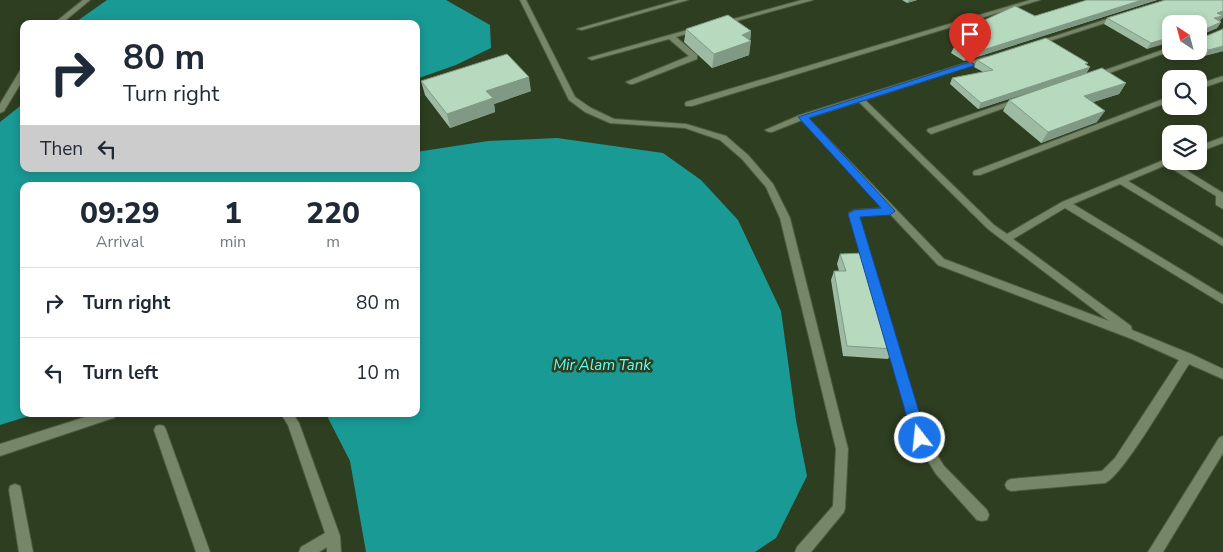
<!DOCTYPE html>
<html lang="en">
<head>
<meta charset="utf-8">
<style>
  :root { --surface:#fff; --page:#f2f2f3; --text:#1f2937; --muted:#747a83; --line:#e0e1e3 }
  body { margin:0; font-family:"Nunito Sans",sans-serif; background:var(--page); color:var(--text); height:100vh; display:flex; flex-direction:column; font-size:19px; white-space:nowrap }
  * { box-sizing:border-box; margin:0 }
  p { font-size:16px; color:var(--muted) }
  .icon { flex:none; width:28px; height:28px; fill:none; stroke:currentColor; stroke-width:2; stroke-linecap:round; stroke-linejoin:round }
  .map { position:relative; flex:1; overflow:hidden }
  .details { position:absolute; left:20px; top:182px; width:400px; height:235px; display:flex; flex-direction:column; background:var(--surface); border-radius:10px; box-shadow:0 2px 8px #0003 }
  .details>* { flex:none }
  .hud { position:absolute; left:20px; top:20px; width:400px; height:152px; border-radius:10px; box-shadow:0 2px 8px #0003; background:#fff; color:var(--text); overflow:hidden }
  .needle { width:32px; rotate:324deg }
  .controls { position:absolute; left:1162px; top:15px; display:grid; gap:10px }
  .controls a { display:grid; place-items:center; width:45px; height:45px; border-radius:10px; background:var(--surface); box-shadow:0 2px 8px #0003; font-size:25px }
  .pin { position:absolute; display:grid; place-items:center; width:42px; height:42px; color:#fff; margin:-51px -21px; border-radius:50% 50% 50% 0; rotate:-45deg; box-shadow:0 0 5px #0007 }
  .pin .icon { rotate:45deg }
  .me { position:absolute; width:55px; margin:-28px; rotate:344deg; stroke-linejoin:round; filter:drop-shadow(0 0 4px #0008) }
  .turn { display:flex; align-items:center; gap:18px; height:105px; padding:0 20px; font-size:22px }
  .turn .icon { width:65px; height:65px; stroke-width:2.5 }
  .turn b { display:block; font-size:35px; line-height:42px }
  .then { display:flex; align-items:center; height:48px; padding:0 20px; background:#0003; gap:10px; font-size:19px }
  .eta { display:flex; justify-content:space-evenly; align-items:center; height:85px; text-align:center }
  .eta b { font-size:30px; font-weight:800; line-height:35px }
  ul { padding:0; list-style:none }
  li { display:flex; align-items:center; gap:15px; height:70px; padding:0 20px; border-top:1px solid var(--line) }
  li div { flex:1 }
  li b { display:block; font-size:19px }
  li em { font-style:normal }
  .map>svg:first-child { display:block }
  .water { fill:#199a95 }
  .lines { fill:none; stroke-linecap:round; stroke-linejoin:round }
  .minor-casing { stroke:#4d5c40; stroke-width:2 }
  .minor { fill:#768669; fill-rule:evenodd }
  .wall { fill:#9dbba3 }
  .shaded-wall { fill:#809985 }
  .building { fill:#b7dabe; stroke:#809985 }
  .route { fill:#1a73e8; stroke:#114b97 }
  .labels { text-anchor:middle; stroke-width:5; stroke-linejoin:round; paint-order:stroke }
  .water-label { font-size:15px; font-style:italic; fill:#60fff8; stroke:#2e3e20 }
</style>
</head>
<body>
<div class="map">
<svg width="1223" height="552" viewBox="0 0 1223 552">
  <rect width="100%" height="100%" fill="#2e3e20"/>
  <g class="water">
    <path d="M107,0h339l44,25 1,23 -35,17 -40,14v-55h-343z"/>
    <path d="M24,103v66h392v-17l72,-11 69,-3 106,15 38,27 37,40 43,91 15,109 11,56 -31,62 -21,14h-389l-16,-91 -24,-47h90v-228h-392v228h11l-35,11v-303z"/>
  </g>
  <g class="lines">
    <g class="minor-casing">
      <g id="minor">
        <path d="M83,0h7l-29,24h-8z"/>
        <path d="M520,0h6l49,97 16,11 23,11 72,5 40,12 22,19 25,29 17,34 58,231 -3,59 -1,4 -33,40h-16l2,-5 36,-41 3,-57 -56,-231 -14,-31 -24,-28 -22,-19 -35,-12 -75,-5 -25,-11 -16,-12z"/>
        <path d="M678,0h10l-106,30 -5,-1z"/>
        <path d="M802,0h11l-91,25 -3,-2z"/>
        <path d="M1030,0h10l-348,106h-6l-1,-2 1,-2z"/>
        <path d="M1119,15l3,2 -1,1 -84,27 -6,-1z"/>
        <path d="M698,27l3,2 -1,1 -24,7 21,18v4l-64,25h-3l-4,-2 63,-26 -20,-17 -77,21 -4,-2z"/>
        <path d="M1171,47v4l-73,26h-6l-1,-2z"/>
        <path d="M985,57l7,2 -127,41 129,125 13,9 55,-32 109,-45v4h3l-1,1 50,31v16l-7,-4v-9l-50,-31 -38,16 95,58v7l-103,-62 -47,20 150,91v9l-158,-96 -52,31 118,87 1,4 59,24 32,15v10l-34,-15c-14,21 -66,112 -84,119l-94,8 -4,-2 -2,-4 2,-4 4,-2 91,-8 13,-13 64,-98 -47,-21 -194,-74 -48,-51 -31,2 66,220 19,30 43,44 2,5 -2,5 -5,1 -5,-1 -41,-46 -22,-36 -65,-225 5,-3 30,-2 -82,-88 -30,12h-3l-4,-2 35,-15zM859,102l129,127 121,92 -165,-62 -136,-141z"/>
        <path d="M21,69h3v9l-20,33 -4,2v-9z"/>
        <path d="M1223,76v5l-24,8v-5z"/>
        <path d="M1171,96v5l-191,74h-6l-1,-2 1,-2z"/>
        <path d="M1014,100h6l1,2 -87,31 -3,1 -4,-3 1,-2z"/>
        <path d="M1223,137v6l-24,9v-6z"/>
        <path d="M95,414h21l-2,4 -4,1 -110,37v-12z"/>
        <path d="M281,414h12l6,9 41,113 1,16h-14v-5l-8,5h-20l2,-5 24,-14 -37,-108z"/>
        <path d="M160,425l4,1 2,4 44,122h-14l-42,-122 2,-4z"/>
        <path d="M1223,436v17l-60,99h-15l71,-114z"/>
        <path d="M15,484l5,2 1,4 12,62h-14l-10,-62 1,-4z"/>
      </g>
    </g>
    <use href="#minor" class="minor"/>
  </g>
  <g class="wall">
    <path d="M902,0h15l-10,3z"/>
    <path d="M1087,0h70l-193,61 -13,-8 3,-6 6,-2 -8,-5 2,-6 81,-18z"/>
    <path d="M1223,0v17l-4,4 2,1 -4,6 -14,6 1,3 19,-8v22l-19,5 -9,-5h4v-27l-52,25 -43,-25 3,-6z"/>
    <path d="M686,29l65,2 -1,9 -1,15 -37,13 -28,-26z"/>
    <path d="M977,60l110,5 3,2 -4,6 40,10 -7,11 -26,8 4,20 -56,21 -38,-32 6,-11 65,-22 -96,31 -28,-25 2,-6 31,-6 -9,-5z"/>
    <path d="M421,81l110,10 -37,13 1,8 -45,16 -25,-33z"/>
    <path d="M840,254l53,95 -5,10 -45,-3 -12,-76 3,-9h5l-2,-7z"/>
  </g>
  <g class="shaded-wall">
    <path d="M909,0h8l-10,3z"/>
    <path d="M1142,0h15l-193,61 3,-6z"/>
    <path d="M1223,11v6l-4,5 -6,-3 4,-6z"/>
    <path d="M1221,22l-4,6 -18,8 2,-5z"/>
    <path d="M751,31l-1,11 1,-1 -2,14 -37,13 2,-14 28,-19z"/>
    <path d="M1171,37v5l-24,7 4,-6z"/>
    <path d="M1223,46v5l-19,5 5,-6z"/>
    <path d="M1088,63l-4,6 6,-2 -4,7 -108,35 3,-6z"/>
    <path d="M529,77l2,14 -37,13 1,8 -45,16 -3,-14 39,-23z"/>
    <path d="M1126,83l-7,11 -41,13 6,-11z"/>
    <path d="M1105,111l-8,11 -56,21 7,-11z"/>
  </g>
  <g class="building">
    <path d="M1087,0h55l-175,55 -13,-8 14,-5 -14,-8 61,-28 20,10z"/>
    <path d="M1165,0h58v11l-6,2 6,3 -9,2 7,4 -20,9 3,6 19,-8v17l-14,4 -10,-5v-21h-28v13l-20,6 -44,-25z"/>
    <path d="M728,15l23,16 -9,4 9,6 -37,13 -28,-25z"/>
    <path d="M1046,38l42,25 -3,1 5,3 -109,36 -29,-25 41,-8 -16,-10z"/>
    <path d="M507,54l22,23 -43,14 7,7 -46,16 -26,-33z"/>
    <path d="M1102,68l24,15 -42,13 21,15 -57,21 -39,-32z"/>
    <path d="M865,253l28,96 -46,-3 -13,-75h12l-6,-17z"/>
  </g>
  <path class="route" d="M970,62l4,2 -1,2 -164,52 86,93 -5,4 -30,2 67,221 -2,4 -5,2 -5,-2 -2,-4 -65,-224 6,-4 27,-2 -83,-91z"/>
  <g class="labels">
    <g class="water-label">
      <text x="602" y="370">Mir Alam Tank</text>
    </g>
  </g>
</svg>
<div class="controls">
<a><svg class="needle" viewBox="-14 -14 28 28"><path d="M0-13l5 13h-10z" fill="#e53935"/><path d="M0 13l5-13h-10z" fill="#747a83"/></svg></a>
<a><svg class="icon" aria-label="search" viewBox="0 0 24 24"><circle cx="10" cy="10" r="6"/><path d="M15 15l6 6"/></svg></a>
<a><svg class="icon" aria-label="layers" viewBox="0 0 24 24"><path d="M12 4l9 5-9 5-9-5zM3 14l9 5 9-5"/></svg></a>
</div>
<div class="pin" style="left:970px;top:64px;background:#d93025"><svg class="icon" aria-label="arrive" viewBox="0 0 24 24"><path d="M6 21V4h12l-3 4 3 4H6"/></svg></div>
<svg class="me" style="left:920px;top:438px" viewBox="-20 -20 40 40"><circle r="17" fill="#1a73e8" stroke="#fff" stroke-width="3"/><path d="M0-11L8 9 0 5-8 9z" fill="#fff"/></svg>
<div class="hud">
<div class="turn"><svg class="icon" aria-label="right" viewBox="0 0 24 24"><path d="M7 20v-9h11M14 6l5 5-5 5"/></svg><div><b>80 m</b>Turn right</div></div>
<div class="then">Then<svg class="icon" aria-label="left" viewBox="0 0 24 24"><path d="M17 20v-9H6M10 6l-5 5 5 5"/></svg></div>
</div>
<section class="details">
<div class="eta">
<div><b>09:29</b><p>Arrival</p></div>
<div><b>1</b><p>min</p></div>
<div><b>220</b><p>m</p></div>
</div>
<ul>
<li><svg class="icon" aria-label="right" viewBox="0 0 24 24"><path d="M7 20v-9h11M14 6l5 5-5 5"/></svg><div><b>Turn right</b></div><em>80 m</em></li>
<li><svg class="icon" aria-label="left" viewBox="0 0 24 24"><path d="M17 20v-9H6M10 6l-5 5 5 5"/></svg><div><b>Turn left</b></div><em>10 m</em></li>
</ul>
</section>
</div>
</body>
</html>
